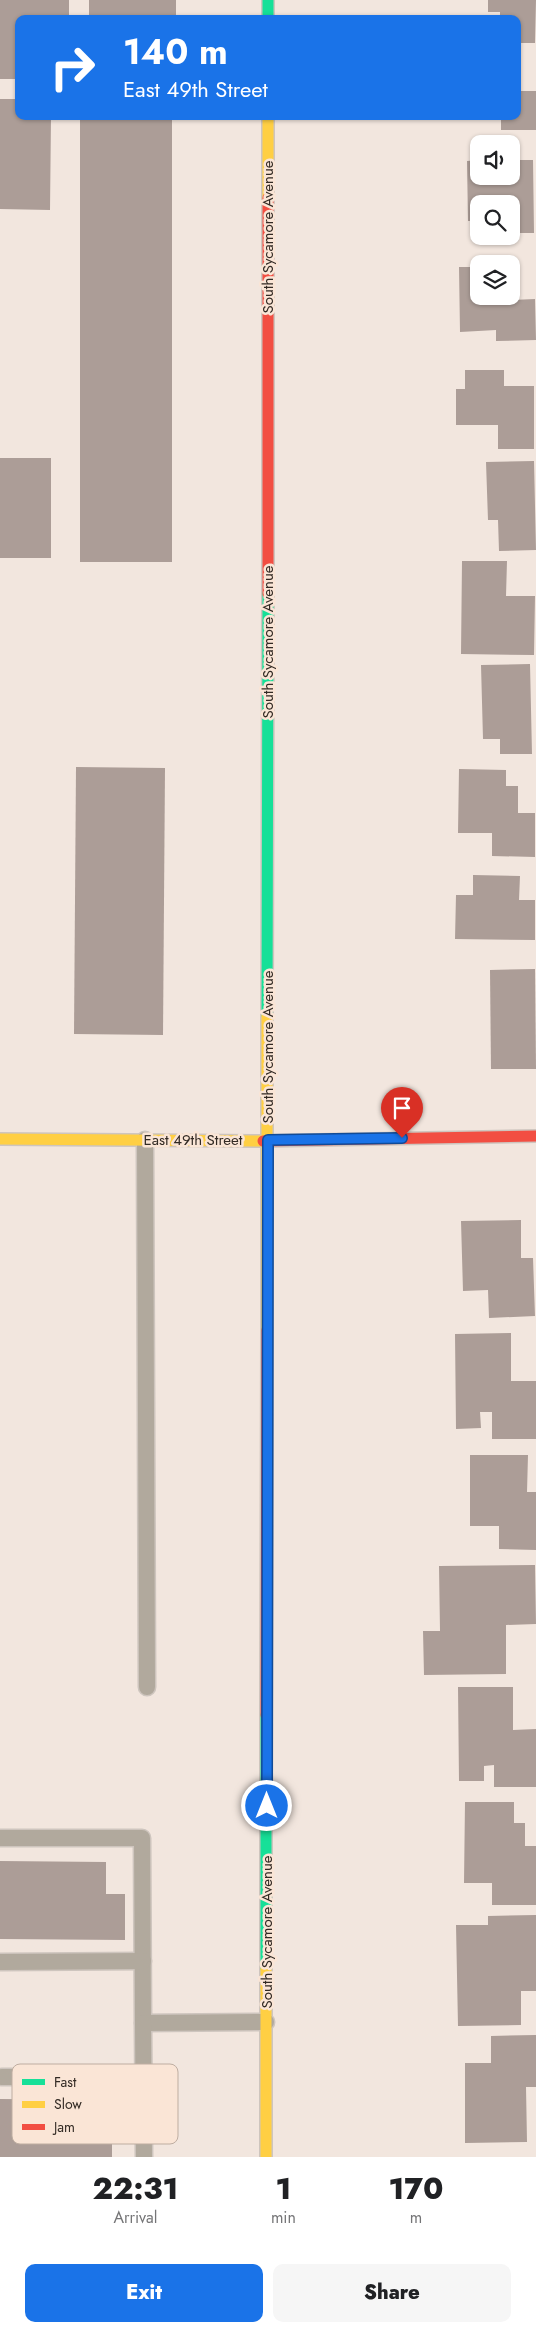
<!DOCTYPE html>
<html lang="en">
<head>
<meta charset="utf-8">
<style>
  :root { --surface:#fff; --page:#f6f6f6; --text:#202124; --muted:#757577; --accent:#1a73e8 }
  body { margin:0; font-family:Jost,sans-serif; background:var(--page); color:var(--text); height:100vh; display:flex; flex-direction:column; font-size:19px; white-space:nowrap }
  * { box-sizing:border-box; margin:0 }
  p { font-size:16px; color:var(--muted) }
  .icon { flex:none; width:28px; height:28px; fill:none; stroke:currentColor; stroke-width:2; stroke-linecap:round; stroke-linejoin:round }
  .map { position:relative; height:2157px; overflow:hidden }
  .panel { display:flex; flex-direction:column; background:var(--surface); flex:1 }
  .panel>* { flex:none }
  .top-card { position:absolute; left:15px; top:15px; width:506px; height:105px; border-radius:10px; box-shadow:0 1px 4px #0004; background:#1a73e8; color:#fff; overflow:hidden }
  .buttons { position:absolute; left:470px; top:135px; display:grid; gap:10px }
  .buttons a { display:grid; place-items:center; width:50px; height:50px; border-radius:10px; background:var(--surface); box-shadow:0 1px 4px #0004; font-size:25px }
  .pin { position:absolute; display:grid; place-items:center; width:42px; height:42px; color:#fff; margin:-51px -21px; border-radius:50% 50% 50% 0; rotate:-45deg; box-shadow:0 0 5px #0007 }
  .pin .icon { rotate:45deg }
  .me { position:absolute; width:55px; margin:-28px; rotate:0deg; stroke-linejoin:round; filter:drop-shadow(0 0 4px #0008) }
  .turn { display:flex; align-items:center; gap:18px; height:105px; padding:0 25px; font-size:22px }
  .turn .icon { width:65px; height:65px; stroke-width:2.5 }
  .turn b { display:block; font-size:35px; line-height:42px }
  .eta { display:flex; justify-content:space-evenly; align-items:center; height:85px; text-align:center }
  .eta b { font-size:30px; font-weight:800; line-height:35px }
  .button { display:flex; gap:10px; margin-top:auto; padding:10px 25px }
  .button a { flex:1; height:58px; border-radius:10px; background:var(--accent); color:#fff; font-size:20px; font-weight:800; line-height:58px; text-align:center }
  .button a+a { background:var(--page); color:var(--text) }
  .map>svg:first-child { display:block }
  .building { fill:#ac9d97 }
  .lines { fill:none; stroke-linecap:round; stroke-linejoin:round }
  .lane-casing { stroke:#cec5be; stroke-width:19 }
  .fast-casing { stroke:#cec5be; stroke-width:14 }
  .slow-casing { stroke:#cec5be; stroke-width:14 }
  .jam-casing { stroke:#cec5be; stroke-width:14 }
  .lane { stroke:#b1a99d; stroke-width:16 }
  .fast { stroke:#16e098; stroke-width:11 }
  .slow { stroke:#ffcf43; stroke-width:11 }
  .jam { stroke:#f24e42; stroke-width:11 }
  .route-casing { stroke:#114b97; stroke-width:12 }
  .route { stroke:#1a73e8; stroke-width:9 }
  .labels { text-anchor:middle; stroke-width:5; stroke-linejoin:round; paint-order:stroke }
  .street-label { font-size:15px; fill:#322a24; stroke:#fae5d6 }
  .key { fill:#fae5d6; stroke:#beada1; stroke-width:1 }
  .key-label { font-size:14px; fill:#322a24 }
</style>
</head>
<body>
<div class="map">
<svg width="536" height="2157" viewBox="0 0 536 2157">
  <rect width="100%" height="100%" fill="#f2e6de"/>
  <g class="building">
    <path d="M0,0h69v19h-50v60h-19z"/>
    <rect x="89" y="0" width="87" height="19"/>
    <path d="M488,0h48l-1,43h-17v-24h-18v-7h-12z"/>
    <path d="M518,78h2v13h16v39h-35v-11l-36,-1v-2h53z"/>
    <path d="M0,99h19v17h32l-1,94 -50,-1z"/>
    <rect x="80" y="116" width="92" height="446"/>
    <path d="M479,160v16h32v-16h22l1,73h-23v-29h-32v17h-11l-1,-60z"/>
    <path d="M459,267h20v29h33v4l23,-1 1,41 -40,1v-11l-36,2z"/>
    <path d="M465,370h39v16h30v63h-36v-24h-42v-36h9z"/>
    <rect x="0" y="458" width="51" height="100"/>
    <path d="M534,461l2,89 -37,1 -1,-31h-10l-2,-58z"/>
    <path d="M462,561h45l-1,35h29l-1,59 -73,-1z"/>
    <path d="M530,664l2,90h-32v-15h-17l-2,-74z"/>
    <path d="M76,767l89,1 -2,267 -89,-1z"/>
    <path d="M459,769l47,1v16h12v27h17v44l-43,-1v-23h-34z"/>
    <path d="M473,875l47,1 -1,24h16v40l-80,-1 1,-44h17z"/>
    <path d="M535,969l1,100h-45l-1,-99z"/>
    <path d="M521,1220v38h12l2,58 -46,2 -1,-28 -25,1 -2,-70z"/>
    <path d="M511,1333v48h25v58h-44v-27h-12l1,16 -25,1 -1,-95z"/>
    <path d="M470,1455h58l-1,37h9v58l-37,-1v-23h-29z"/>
    <path d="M535,1565l1,59 -30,1v49l-82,1 -1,-44h17l-1,-65z"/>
    <path d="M458,1687h55v43l23,-1v58h-42v-22l-10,1v15h-25z"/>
    <path d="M465,1802h49v21h11v23h11v59h-44v-22h-28z"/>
    <path d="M0,1861l106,1v32h19v46l-125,-1z"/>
    <path d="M536,1915v76h-15v34l-63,1 -2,-101h32v-9z"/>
    <path d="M536,2035v52h-10l1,55 -62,1v-80h26v-27z"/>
    <path d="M0,2099l125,1 -1,44h-12v13h-112z"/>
  </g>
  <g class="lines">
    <g class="lane-casing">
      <g id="lane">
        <path d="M145,1140l2,547"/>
        <path d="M0,1838h142l1,185 123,-1"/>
        <path d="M1,1962l142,-1"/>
        <path d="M143,2023l1,134"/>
        <path d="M2,2077h141"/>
      </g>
    </g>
    <g class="fast-casing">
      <g id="fast">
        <path d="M268,0v19"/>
        <path d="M267,1015l1,-421"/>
        <path d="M266,1968v-253"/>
      </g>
    </g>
    <g class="slow-casing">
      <g id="slow">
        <path d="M268,198v-82"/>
        <path d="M0,1139l263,2"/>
        <path d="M267,1330v-315"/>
        <path d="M266,2157v-189"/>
      </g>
    </g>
    <g class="jam-casing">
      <g id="jam">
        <path d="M268,594v-396"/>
        <path d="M263,1141l273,-5"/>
        <path d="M266,1715l1,-385"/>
      </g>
    </g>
    <use href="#lane" class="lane"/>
    <use href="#fast" class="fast"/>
    <use href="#slow" class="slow"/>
    <use href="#jam" class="jam"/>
  </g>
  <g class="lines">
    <g class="route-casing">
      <path id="route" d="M267,1806l1,-666 134,-2"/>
    </g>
    <use href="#route" class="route"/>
  </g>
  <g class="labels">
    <g class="street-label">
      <text transform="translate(268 237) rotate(-90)" y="5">South Sycamore Avenue</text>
      <text transform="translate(268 642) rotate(-90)" y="5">South Sycamore Avenue</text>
      <text transform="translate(268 1047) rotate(-90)" y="5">South Sycamore Avenue</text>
      <text x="193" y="1145">East 49th Street</text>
      <text transform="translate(267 1932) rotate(-90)" y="5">South Sycamore Avenue</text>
    </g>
  </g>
  <rect x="12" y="2064" width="166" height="80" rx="8" class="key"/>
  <rect x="22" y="2079" width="23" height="6" fill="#16e098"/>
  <rect x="22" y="2101" width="23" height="7" fill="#ffcf43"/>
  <rect x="22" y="2124" width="23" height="6" fill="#f24e42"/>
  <g class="key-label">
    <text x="54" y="2087">Fast</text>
    <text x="54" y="2109">Slow</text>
    <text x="54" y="2132">Jam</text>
  </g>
</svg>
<div class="buttons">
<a><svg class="icon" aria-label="sound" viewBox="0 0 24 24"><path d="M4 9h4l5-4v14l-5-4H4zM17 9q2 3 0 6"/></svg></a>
<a><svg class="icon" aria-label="search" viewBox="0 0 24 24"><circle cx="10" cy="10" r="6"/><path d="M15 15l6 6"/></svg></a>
<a><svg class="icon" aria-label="layers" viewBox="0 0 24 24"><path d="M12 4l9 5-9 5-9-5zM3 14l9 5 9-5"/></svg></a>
</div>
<div class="pin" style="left:402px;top:1138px;background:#d93025"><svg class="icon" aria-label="arrive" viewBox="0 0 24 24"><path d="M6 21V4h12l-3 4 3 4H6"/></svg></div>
<svg class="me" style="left:267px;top:1806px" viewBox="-20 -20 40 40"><circle r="17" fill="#1a73e8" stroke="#fff" stroke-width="3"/><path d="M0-11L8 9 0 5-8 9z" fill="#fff"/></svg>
<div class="top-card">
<div class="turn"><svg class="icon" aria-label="right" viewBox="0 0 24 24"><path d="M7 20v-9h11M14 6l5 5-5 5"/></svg><div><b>140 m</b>East 49th Street</div></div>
</div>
</div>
<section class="panel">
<div class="eta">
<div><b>22:31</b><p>Arrival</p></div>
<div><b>1</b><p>min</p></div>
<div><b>170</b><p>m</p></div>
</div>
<div class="button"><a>Exit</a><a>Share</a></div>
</section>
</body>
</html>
